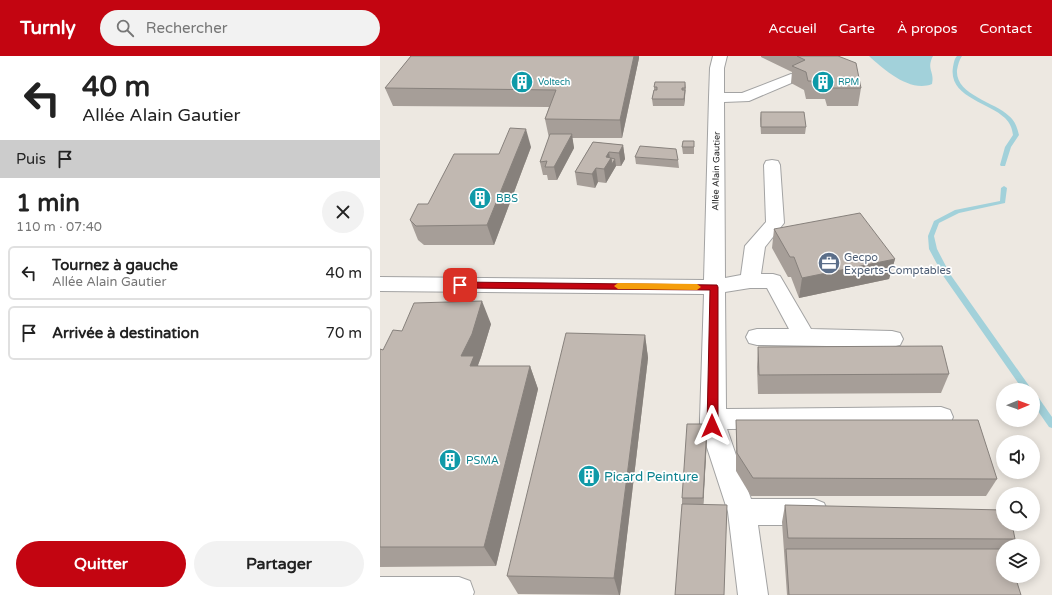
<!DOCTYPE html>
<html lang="fr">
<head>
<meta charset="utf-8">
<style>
  :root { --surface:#fff; --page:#f2f2f2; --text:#222; --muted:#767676; --line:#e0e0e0; --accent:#c30511 }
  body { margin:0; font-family:"Varela Round",sans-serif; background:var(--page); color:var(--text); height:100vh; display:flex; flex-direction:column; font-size:15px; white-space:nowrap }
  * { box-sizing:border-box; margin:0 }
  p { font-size:13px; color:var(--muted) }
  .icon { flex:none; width:22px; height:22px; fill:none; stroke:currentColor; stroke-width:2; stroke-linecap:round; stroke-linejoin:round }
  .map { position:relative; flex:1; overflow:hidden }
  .panel { display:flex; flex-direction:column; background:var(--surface); width:380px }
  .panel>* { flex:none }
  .top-card { background:#fff; color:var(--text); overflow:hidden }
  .needle { width:26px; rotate:89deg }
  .fabs { position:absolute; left:616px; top:327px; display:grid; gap:8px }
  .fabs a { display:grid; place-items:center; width:44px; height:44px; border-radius:50%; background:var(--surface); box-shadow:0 2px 10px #0003; font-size:20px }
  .pin { position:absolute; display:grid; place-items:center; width:34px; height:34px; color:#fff; margin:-17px; border-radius:8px; box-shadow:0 2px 6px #0006 }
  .me { position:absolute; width:44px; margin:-22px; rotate:0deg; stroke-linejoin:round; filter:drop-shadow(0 0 3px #0008) }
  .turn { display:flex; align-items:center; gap:14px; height:84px; padding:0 16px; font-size:18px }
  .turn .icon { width:52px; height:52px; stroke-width:2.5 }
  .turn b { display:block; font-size:28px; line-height:34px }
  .then { display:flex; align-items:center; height:38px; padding:0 16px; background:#0003; gap:8px; font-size:15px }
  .round { display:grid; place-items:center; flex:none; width:42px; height:42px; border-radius:21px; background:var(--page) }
  .summary { display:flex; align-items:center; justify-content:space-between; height:68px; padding:0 16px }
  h1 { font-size:24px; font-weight:700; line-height:30px }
  .action { display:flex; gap:8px; margin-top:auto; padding:8px 16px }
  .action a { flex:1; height:46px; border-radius:24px; background:var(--accent); color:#fff; font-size:16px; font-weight:700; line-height:46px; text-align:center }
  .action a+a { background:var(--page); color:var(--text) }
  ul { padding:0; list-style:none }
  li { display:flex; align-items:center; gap:12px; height:54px; margin:0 8px 6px; padding:0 8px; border:2px solid var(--line); border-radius:6px }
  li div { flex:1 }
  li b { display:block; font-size:15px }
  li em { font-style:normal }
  header { display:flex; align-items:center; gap:24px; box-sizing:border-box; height:56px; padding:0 20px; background:var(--accent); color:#fff }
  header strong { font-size:19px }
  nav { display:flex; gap:22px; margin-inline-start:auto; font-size:14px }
  .search { width:280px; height:36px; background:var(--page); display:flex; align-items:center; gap:10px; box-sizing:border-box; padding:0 14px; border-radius:22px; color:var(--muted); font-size:15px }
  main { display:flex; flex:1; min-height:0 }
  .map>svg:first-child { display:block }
  .water { fill:#a2d1da }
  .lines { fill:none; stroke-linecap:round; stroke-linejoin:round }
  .stream { fill:#a2d1da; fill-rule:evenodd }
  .minor-casing { stroke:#a3a3a3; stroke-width:2 }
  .minor { fill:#fff; fill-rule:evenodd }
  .wall { fill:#a69e98 }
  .shaded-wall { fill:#87817c }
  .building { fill:#c1b8b1; stroke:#87817c }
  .route { fill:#c30511; stroke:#7f030b }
  .slow { fill:#f59e0b }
  .labels { text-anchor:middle; stroke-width:3.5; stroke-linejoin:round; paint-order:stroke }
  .far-culture-label { font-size:9px; fill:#0d838f; stroke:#fff; text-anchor:start }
  .far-street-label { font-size:9px; fill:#1c1c1c; stroke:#fff }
  .culture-label { font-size:11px; fill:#0d838f; stroke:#fff; text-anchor:start }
  .service-label { font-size:11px; fill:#4e5e75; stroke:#fff; text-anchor:start }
  .near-culture-label { font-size:13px; fill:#0d838f; stroke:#fff; text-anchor:start }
</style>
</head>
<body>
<header>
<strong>Turnly</strong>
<div class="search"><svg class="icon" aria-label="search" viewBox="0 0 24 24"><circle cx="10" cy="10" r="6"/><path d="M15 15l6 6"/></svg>Rechercher</div>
<nav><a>Accueil</a><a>Carte</a><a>À propos</a><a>Contact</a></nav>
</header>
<main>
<section class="panel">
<div class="top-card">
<div class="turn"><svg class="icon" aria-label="left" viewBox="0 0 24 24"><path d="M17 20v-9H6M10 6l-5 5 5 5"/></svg><div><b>40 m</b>Allée Alain Gautier</div></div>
<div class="then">Puis<svg class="icon" aria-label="arrive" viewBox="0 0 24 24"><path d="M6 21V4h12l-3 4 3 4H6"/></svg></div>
</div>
<div class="summary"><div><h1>1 min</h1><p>110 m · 07:40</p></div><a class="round"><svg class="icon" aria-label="close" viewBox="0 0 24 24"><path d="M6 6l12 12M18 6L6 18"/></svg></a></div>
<ul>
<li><svg class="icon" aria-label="left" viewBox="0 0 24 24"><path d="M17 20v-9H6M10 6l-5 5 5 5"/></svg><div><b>Tournez à gauche</b><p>Allée Alain Gautier</p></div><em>40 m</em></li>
<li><svg class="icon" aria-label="arrive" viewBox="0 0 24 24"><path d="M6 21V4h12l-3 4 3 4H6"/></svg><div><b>Arrivée à destination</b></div><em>70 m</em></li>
</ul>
<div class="action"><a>Quitter</a><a>Partager</a></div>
</section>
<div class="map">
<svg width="672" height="539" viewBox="0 0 672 539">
  <rect width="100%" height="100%" fill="#ede8e1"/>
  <path class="water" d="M489,0h64c-7,13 2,16 -1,28 -22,9 -49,-15 -63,-28z"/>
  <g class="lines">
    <g class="stream">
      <path d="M577,0h5c-3,4 -4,9 -5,14 -2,25 38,32 52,46 6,5 8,11 10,19l-8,12 -6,19h-4l-1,-1 5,-18 8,-12c-1,-7 -3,-12 -8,-17 -16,-16 -57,-21 -52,-51 1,-4 1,-8 4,-11z"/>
      <path d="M624,130l3,2 -2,15 -46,10 -20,10 -5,13 3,13 13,25 82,116h-9l-79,-113 -15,-28 -1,-13 6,-15 21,-11 45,-9 1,-13z"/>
      <path d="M653,337l3,1 16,23v11l-3,-1 -16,-23z"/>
    </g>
    <g class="minor-casing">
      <g id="minor">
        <path d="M333,0h14l-3,12v25h18l49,-19 5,1 2,3 -2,3 -47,20 -25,1 1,176 16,-3 4,-29 21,-24 -2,-57 2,-4 6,-1 6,1 2,4 4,58 -19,24 -4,27h12l7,2 31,53 81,2 8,2 3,6 -3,6 -8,2 -135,-2 -8,-2 -3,-6 3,-6 8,-2h32l-22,-41h-17l-25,4 1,117 215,-2 9,3 3,7 -3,7 -9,3 -214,2 24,70h63l10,4 4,9 -4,9 -10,4h-56l10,70h-30l-10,-83 -28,-86v-7l4,-125 -324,-3v-14l324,3 5,-183 1,-29z"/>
        <path d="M0,521h79l11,4 4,11 -1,3h-93z"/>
      </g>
    </g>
    <use href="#minor" class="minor"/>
  </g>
  <g class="wall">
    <path d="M31,0h228v2l-17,80h-50l2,10 -17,32h-9l-1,-5h-4l-3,-13 9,-24 -4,-19 4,-12 -156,-1 -8,-18z"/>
    <path d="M381,0h77l23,32 -3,18h-31l-2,-7h-19l-2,-9 -13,-7 1,-11 -31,-15z"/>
    <path d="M305,26l1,6 -2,18h-31l-1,-7 2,-9v-3z"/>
    <path d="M381,56l45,15 -1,7h-44l-1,-15z"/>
    <path d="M314,85v13h-11l-1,-7z"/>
    <path d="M213,86l30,3 2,14 -4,7h-5l-10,17 -8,-1 -3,6 -18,-3 -2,-13z"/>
    <path d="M151,91l-37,98h-70l-6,-5 -8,-20 18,-16 71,-50z"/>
    <path d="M255,101l43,3 1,8 -43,-4z"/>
    <path d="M394,173l121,30 -6,20 -90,19 -8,-21h-3l-16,-29z"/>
    <path d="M111,268l-10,33 -3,8v1h52l8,23 -42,177 -116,1v-218l3,1 19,-19z"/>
    <path d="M265,279l3,23 -28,237 -102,-1 -11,-18z"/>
    <path d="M378,291l191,27 -8,19 -183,1 -1,-27z"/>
    <path d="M356,364l261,59 -11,17h-235l-15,-25z"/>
    <path d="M327,382l-4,66h-21v-6z"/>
    <path d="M405,449l230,34 -5,7h-7v30l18,19h-234l-5,-73z"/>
  </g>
  <g class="shaded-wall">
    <path d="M254,0h5v2l-17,80 -2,-18z"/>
    <path d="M305,34v7l-1,9v-7z"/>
    <path d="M146,73l5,18 -37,98 -7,-20z"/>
    <path d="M192,78l2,14 -17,32 -3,-13z"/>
    <path d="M243,89l2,14 -4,7 -2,-13z"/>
    <path d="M229,96l1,7 1,-1 1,6 3,-5 1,7 -10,17 -2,-14 2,-12z"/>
    <path d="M216,112l2,14 -3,6 -3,-14z"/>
    <path d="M515,203l-6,20 -90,19 3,-20z"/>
    <path d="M102,245l9,23 -10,33 -3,8 6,14 -23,-23z"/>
    <path d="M265,279l3,23 -28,237h-1l-5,-17z"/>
    <path d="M150,310l8,23 -42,177 -12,-19z"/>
    <path d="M327,368v14l-4,73v-13z"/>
  </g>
  <g class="building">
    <path d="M31,0h223l-14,64 -75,-1 11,-29 -171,-2z"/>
    <path d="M417,0h41l18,7 5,25h-32l-1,-7h-20l-2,-9 -14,-6 13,-6z"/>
    <path d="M275,26h30v6h-3v2h3l-1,9h-32l2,-9h3v-3h-3z"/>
    <path d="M381,56h43l2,15h-45z"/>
    <path d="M130,72l16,1 -39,96 -71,1 -6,-6 8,-16h10l26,-50h45z"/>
    <path d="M170,78h22l-18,33h-9l2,-6 -7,1z"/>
    <path d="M303,85h11v6h-12z"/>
    <path d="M213,86l30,3 -4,8 -10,-1 -3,5 5,1 -7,11 -8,-1 -4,6 -17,-2z"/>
    <path d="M260,90l36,3 2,11 -43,-3z"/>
    <path d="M231,102l4,1 -3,5z"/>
    <path d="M480,157l35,46 -93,19 -8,-21h-4l-16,-28z"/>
    <path d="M102,245l-10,33 -11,22h13l-4,10h60l-46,181h-104v-198l3,1 10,-20 9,1 12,-28z"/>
    <path d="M186,277l79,2 -31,243 -107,-2z"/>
    <path d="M562,290l7,28 -190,1 -1,-28z"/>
    <path d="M356,364h242l19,59 -244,-1 -16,-25z"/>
    <path d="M307,368h20l-4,74h-21z"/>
    <path d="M302,448l45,1 -3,90h-49z"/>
    <path d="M405,449l218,5v14h9l3,15 -227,-1z"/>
    <path d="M406,493h217v27h12l6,19h-232z"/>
  </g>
  <path class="route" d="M80,226l257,3 1,2v139l-2,3 -4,1 -3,-1 -2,-3 3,-136 -250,-2 -5,-3z"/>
  <path class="slow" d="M238,227l79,1 4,3 -4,3 -79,-1 -4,-3z"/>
  <defs>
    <g id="building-disc" transform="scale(1.15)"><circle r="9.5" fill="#0f9aa8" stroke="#fff"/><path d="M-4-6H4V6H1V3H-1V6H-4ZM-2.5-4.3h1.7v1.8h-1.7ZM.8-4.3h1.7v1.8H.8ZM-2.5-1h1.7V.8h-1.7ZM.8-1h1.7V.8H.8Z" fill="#fff"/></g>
    <g id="office-disc" transform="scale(1.15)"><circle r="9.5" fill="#5c6f8a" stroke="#fff"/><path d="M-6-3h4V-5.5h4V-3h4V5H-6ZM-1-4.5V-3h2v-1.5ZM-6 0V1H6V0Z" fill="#fff"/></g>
  </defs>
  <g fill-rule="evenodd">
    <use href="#building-disc" x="142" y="26"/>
    <use href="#building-disc" x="443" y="26"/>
    <use href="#building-disc" x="100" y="142"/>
    <use href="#office-disc" x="449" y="207"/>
    <use href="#building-disc" x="70" y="404"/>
    <use href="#building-disc" x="209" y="420"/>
  </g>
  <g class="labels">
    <g class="far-culture-label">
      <text x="158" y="29">Voltech</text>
      <text x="458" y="29">RPM</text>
    </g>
    <g class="far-street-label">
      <text transform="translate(336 115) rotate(-89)" y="3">Allée Alain Gautier</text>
    </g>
    <g class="culture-label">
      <text x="116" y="146">BBS</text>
      <text x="86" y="408">PSMA</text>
    </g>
    <g class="service-label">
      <text x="464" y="205">Gecpo<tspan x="464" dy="13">Experts-Comptables</tspan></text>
    </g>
    <g class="near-culture-label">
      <text x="224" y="425">Picard Peinture</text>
    </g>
  </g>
</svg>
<div class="fabs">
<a><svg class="needle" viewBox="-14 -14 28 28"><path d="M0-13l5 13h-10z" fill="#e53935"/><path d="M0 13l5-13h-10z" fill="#767676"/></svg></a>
<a><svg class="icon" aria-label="sound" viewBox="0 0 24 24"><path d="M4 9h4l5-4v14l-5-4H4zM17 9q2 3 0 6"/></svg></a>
<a><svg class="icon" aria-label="search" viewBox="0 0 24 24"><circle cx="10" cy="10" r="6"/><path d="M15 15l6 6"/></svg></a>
<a><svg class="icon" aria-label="layers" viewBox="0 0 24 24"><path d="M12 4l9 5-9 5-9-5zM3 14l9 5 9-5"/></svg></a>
</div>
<div class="pin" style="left:80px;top:229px;background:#d93025"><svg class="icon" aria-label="arrive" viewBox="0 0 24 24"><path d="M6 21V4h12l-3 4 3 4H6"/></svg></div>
<svg class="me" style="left:332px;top:370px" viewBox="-20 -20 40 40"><path d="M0-17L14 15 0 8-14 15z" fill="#c30511" stroke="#fff" stroke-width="4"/></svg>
</div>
</main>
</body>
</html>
